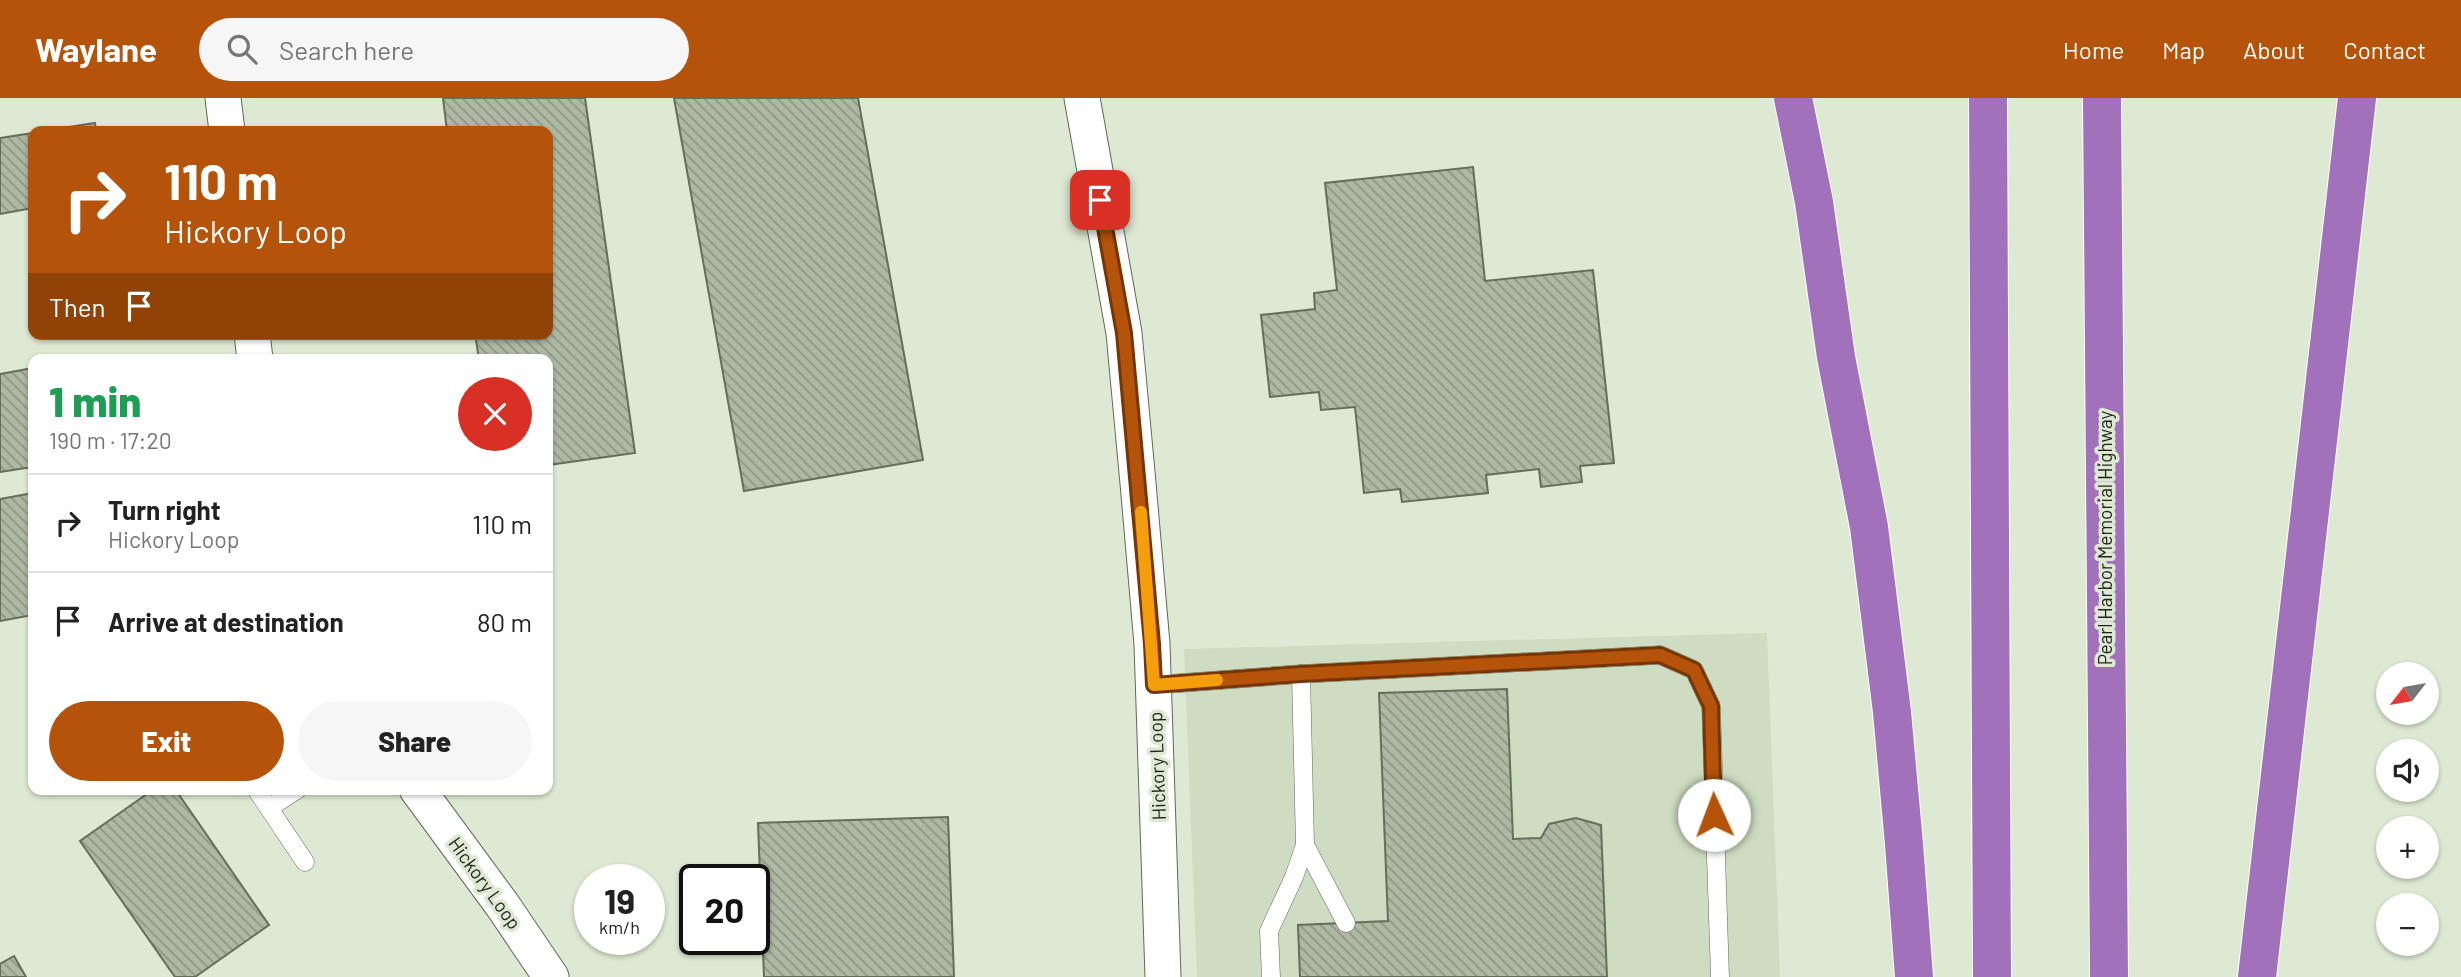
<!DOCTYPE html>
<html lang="en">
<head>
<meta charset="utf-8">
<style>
  :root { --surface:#fff; --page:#f6f6f6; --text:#222; --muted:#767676; --line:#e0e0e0; --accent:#b45309 }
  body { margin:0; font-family:Barlow,sans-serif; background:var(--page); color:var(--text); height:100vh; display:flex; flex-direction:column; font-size:26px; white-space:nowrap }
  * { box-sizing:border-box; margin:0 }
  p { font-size:23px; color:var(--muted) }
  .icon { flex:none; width:38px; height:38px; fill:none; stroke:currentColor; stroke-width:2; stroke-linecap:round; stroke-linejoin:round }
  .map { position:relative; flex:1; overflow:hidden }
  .sheet { position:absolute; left:28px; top:256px; width:525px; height:441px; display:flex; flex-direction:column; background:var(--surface); border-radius:14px; box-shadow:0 2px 5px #0004 }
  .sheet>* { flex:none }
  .guide { position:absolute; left:28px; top:28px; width:525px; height:214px; border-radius:14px; box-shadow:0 2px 5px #0004; background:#b45309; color:#fff; overflow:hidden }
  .needle { width:46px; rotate:239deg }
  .tools { position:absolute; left:2376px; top:564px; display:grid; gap:14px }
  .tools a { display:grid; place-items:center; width:63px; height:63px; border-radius:50%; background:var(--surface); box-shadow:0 2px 5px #0004; font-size:35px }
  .speed { position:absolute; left:574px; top:766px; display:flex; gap:14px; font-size:35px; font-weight:700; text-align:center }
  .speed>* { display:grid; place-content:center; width:91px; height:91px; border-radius:50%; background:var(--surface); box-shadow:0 2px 5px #0004; line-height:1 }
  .speed small { font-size:18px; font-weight:400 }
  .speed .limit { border:4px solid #111; border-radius:10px; background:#fff; color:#111 }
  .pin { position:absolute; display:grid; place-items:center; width:60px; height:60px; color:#fff; margin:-30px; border-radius:14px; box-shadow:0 4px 10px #0006 }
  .me { position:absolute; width:77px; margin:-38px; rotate:358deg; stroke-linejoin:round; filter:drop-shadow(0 0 5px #0008) }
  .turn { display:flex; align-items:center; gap:24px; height:147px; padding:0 21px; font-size:32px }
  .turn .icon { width:91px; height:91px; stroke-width:2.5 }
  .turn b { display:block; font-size:49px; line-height:60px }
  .then { display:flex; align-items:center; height:66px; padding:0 21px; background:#0003; gap:14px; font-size:26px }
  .round { display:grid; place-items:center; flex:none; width:74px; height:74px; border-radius:37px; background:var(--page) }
  .summary { display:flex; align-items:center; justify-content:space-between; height:119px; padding:0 21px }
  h1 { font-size:42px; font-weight:800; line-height:52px; color:#1e9e55 }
  .button { display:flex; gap:14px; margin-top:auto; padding:14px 21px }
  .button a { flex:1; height:80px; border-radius:42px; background:var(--accent); color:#fff; font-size:28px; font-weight:800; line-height:80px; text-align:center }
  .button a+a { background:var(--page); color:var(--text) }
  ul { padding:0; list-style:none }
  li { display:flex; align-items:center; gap:21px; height:98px; padding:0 21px; border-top:2px solid var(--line) }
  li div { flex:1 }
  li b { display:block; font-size:26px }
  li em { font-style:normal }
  header { display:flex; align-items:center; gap:42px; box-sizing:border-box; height:98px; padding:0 35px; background:var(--accent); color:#fff }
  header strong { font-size:33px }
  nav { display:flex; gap:38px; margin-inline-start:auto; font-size:24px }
  .search { width:490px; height:63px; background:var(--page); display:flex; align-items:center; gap:18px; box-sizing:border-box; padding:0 24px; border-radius:38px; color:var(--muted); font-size:26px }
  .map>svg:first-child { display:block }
  .built { fill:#ceddc1 }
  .building { fill:url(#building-back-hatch); stroke:#646e5b; stroke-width:2 }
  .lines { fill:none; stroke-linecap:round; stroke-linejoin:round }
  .service-casing { stroke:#606a57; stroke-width:19 }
  .minor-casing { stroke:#606a57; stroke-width:37 }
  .motorway-casing { stroke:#fff; stroke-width:40 }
  .service { stroke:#fff; stroke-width:18 }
  .minor { stroke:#fff; stroke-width:35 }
  .motorway { stroke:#a271bc; stroke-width:38 }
  .route-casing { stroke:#753606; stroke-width:18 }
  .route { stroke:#b45309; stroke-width:12 }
  .slow { stroke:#f59e0b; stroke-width:12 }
  .labels { text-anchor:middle; stroke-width:7; stroke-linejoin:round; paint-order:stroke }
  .street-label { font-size:19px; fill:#1e221a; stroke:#dde9d2 }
</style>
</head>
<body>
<header>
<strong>Waylane</strong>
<div class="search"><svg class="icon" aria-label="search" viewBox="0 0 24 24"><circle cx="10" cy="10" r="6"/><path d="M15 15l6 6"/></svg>Search here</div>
<nav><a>Home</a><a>Map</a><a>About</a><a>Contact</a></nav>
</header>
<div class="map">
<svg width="2461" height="879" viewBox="0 0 2461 879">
  <defs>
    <pattern id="building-back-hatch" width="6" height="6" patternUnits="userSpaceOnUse" patternTransform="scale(1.75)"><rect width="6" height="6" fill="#aeb9a4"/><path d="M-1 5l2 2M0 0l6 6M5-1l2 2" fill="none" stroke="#8d9685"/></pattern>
  </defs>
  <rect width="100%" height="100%" fill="#dde9d2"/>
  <path class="built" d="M1767,535l13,344h-583l-13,-328z"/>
  <g class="building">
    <path d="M443,0h142l50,355 -87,12v-106h-69l-4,-25h73v-203h-101z"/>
    <path d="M674,0h184l65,362 -179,31z"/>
    <path d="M95,25l1,8h-53z"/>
    <path d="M33,35v75l-33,6v-76z"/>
    <path d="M1473,69l12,114 108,-11 21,193 -34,3 2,16 -41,5 -2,-18 -53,6 2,18 -86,9 -2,-13 -36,4 -9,-86 -34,3 -2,-18 -49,5 -9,-82 54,-6 -1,-16 23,-3 -12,-107z"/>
    <path d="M33,270v99l-33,5v-98z"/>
    <path d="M33,395v122l-33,6v-122z"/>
    <path d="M1507,591l6,150 28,-1 8,-14 27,-6 25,7 6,152h-307l-2,-52 90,-4 -9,-228z"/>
    <path d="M154,691h21l94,136 -74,52h-20l-95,-136z"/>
    <path d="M948,719l6,160h-190l-6,-154z"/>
    <path d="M14,858l12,21h-26v-13z"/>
  </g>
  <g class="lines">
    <g class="service-casing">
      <g id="service">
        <path d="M1154,587l147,-11 359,-19 34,15 17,36 9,271"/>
        <path d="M256,691l49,73"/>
        <path d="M269,710l29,-19"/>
        <path d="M1305,747l41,78"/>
        <path d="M1271,879l-2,-46 25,-54 11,-32 -4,-171"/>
      </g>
    </g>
    <g class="minor-casing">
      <g id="minor">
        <path d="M223,0l4,33"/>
        <path d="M1082,0l42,235 14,150 14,161 11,333"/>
        <path d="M252,236l3,25"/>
        <path d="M417,691l86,117 48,71"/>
      </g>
    </g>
    <g class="motorway-casing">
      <g id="motorway">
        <path d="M1793,0l21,104 22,155 33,170 23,185 12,132 10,133"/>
        <path d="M1988,0l4,879"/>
        <path d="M2102,0l7,879"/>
        <path d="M2257,879l100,-879"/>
      </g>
    </g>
    <use href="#service" class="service"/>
    <use href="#minor" class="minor"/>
    <use href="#motorway" class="motorway"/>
  </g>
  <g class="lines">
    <g class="route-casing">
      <path id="route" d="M1100,102l24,133 28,311 2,41 147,-11 359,-19 34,15 17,36 3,109"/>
    </g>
    <use href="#route" class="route"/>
    <path class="slow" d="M1141,414l13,173 63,-5"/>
  </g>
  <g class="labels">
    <g class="street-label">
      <text transform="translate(2105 440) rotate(-90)" y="7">Pearl Harbor Memorial Highway</text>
      <text transform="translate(1157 668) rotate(-92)" y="7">Hickory Loop</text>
      <text transform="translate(485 785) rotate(54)" y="7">Hickory Loop</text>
    </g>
  </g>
</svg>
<div class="tools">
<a><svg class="needle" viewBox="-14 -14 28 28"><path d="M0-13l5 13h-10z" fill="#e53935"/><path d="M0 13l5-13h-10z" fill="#767676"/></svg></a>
<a><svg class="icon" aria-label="sound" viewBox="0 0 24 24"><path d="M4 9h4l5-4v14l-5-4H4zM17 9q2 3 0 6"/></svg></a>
<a>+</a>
<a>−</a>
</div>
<div class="speed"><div>19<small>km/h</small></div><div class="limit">20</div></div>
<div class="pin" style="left:1100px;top:102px;background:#d93025"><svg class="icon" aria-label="arrive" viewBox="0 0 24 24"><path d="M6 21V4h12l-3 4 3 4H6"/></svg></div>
<svg class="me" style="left:1714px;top:717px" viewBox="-20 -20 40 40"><circle r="19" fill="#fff"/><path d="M0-13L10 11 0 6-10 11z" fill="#b45309"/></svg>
<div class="guide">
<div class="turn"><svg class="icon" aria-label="right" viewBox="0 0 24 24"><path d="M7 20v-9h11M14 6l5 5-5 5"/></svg><div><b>110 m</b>Hickory Loop</div></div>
<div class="then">Then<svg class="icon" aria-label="arrive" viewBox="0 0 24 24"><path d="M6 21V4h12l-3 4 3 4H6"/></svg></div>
</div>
<section class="sheet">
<div class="summary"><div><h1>1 min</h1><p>190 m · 17:20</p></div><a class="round" style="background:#d93025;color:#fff"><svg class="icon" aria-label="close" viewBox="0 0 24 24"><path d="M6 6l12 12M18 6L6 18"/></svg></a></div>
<ul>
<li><svg class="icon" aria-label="right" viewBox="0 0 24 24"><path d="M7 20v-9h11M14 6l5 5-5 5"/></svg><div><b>Turn right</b><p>Hickory Loop</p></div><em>110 m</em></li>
<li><svg class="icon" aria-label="arrive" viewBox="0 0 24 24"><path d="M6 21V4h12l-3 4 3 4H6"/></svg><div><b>Arrive at destination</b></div><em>80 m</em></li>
</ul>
<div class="button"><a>Exit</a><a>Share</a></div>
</section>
</div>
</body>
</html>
